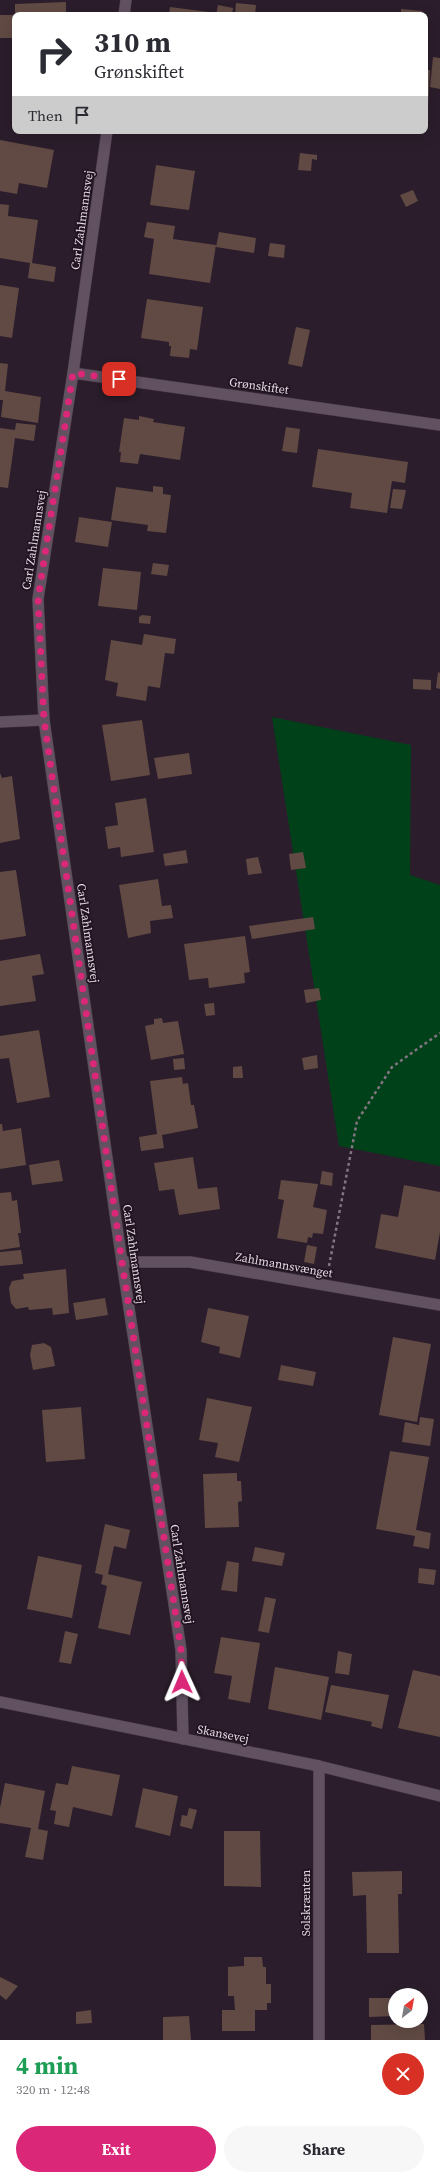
<!DOCTYPE html>
<html lang="en">
<head>
<meta charset="utf-8">
<style>
  :root { --surface:#fff; --page:#f7f7f7; --text:#2b2b33; --muted:#7c7c81; --accent:#db2777 }
  body { margin:0; font-family:"Source Serif 4",serif; background:var(--page); color:var(--text); height:100vh; display:flex; flex-direction:column; font-size:15px; white-space:nowrap }
  * { box-sizing:border-box; margin:0 }
  p { font-size:13px; color:var(--muted) }
  .icon { flex:none; width:22px; height:22px; fill:none; stroke:currentColor; stroke-width:2; stroke-linecap:round; stroke-linejoin:round }
  .map { position:relative; height:2040px; overflow:hidden }
  .drawer { display:flex; flex-direction:column; background:var(--surface); flex:1 }
  .drawer>* { flex:none }
  .hud { position:absolute; left:12px; top:12px; width:416px; height:122px; border-radius:8px; box-shadow:0 4px 16px #0002; background:#fff; color:var(--text); overflow:hidden }
  .needle { width:26px; rotate:31deg }
  .fabs { position:absolute; left:388px; top:1988px; display:grid; gap:8px }
  .fabs a { display:grid; place-items:center; width:40px; height:40px; border-radius:50%; background:var(--surface); box-shadow:0 4px 16px #0002; font-size:20px }
  .pin { position:absolute; display:grid; place-items:center; width:34px; height:34px; color:#fff; margin:-17px; border-radius:8px; box-shadow:0 2px 6px #0006 }
  .me { position:absolute; width:44px; margin:-22px; rotate:359deg; stroke-linejoin:round; filter:drop-shadow(0 0 3px #0008) }
  .turn { display:flex; align-items:center; gap:14px; height:84px; padding:0 16px; font-size:18px }
  .turn .icon { width:52px; height:52px; stroke-width:2.5 }
  .turn b { display:block; font-size:28px; line-height:34px }
  .then { display:flex; align-items:center; height:38px; padding:0 16px; background:#0003; gap:8px; font-size:15px }
  .round { display:grid; place-items:center; flex:none; width:42px; height:42px; border-radius:21px; background:var(--page) }
  .summary { display:flex; align-items:center; justify-content:space-between; height:68px; padding:0 16px }
  h1 { font-size:24px; font-weight:700; line-height:30px; color:#1e9e55 }
  .action { display:flex; gap:8px; margin-top:auto; padding:8px 16px }
  .action a { flex:1; height:46px; border-radius:24px; background:var(--accent); color:#fff; font-size:16px; font-weight:700; line-height:46px; text-align:center }
  .action a+a { background:var(--page); color:var(--text) }
  .map>svg:first-child { display:block }
  .green { fill:#00411a }
  .building { fill:#614a44 }
  .lines { fill:none; stroke-linecap:round; stroke-linejoin:round }
  .minor-casing { stroke:#453a45; stroke-width:12 }
  .tertiary-casing { stroke:#453a45; stroke-width:12 }
  .path { stroke:#827682; stroke-width:2.5; stroke-dasharray:3 3; stroke-linecap:butt }
  .minor { stroke:#625161; stroke-width:11 }
  .tertiary { stroke:#625161; stroke-width:11 }
  .route { stroke:#db2777; stroke-width:7; stroke-dasharray:0 12.6 }
  .labels { text-anchor:middle; stroke-width:3.5; stroke-linejoin:round; paint-order:stroke }
  .street-label { font-size:12px; fill:#e4dae3; stroke:#211321 }
</style>
</head>
<body>
<div class="map">
<svg width="440" height="2040" viewBox="0 0 440 2040">
  <rect width="100%" height="100%" fill="#2b1d2b"/>
  <path class="green" d="M272,717l139,28 -1,130 30,10v281l-101,-20z"/>
  <g class="building">
    <path d="M66,2v13h-51v23h-15v-23h15v-11z"/>
    <path d="M236,3l20,2 -1,10h-20z"/>
    <path d="M218,5l15,3 -1,7h-16z"/>
    <path d="M170,7l39,5 -1,3h-39z"/>
    <path d="M401,9l21,2 -1,4h-20z"/>
    <path d="M351,12l29,2v1h-29z"/>
    <path d="M433,57l7,1v31l-10,-2z"/>
    <path d="M425,70h5l-2,35 -3,-1z"/>
    <path d="M0,140l54,10 -7,38 -28,-5 -2,11 -17,-3z"/>
    <path d="M300,153l17,2v5l-5,-1 -1,12 -13,-1z"/>
    <path d="M156,165l39,6 -6,39 -39,-5z"/>
    <path d="M413,190l5,11 -12,6 -6,-12z"/>
    <path d="M0,204l9,1 -1,11 30,4 -6,43 24,4 -2,15 -26,-4 2,-15 -30,-5z"/>
    <path d="M147,222l28,4 -2,13 43,6 -6,38 -61,-9 5,-35 -10,-2z"/>
    <path d="M219,232l37,6 -2,15 -38,-6z"/>
    <path d="M270,243l15,2 -1,13 -16,-2z"/>
    <path d="M0,285l19,3 -7,50 -12,-2z"/>
    <path d="M147,299l56,8 -6,43 -7,-1 -1,9 -19,-2 1,-10h-2v-4l-28,-4z"/>
    <path d="M296,327l14,3 -8,37 -14,-3z"/>
    <path d="M0,363l8,1 -3,27 36,6 -3,26 -37,-6 2,-17h-3z"/>
    <path d="M139,416l15,3 -1,3 32,5 -5,33 -40,-6 -2,10 -18,-2 1,-10h-2l5,-34 15,2z"/>
    <path d="M16,423l20,2 -2,16 -19,-3 -7,50 -8,-1v-59l15,2z"/>
    <path d="M286,427l14,2 -3,24 -15,-2z"/>
    <path d="M318,449l90,13 -3,21 -13,-2 -5,32 -37,-5 2,-15 -40,-6z"/>
    <path d="M153,486l10,1v7l8,1 -5,38 -19,-2 1,-6 -37,-5 5,-33 37,5z"/>
    <path d="M393,489l13,1 -4,19 -12,-1z"/>
    <path d="M79,517l33,5 -4,25 -33,-5z"/>
    <path d="M153,563l16,2 -2,11 -16,-2z"/>
    <path d="M103,568l38,4 -4,38 -39,-4z"/>
    <path d="M142,615l9,1 -1,8 -11,-1v-6z"/>
    <path d="M144,634l32,5 -2,15 -9,-1 -5,35 -12,-2 -2,15 -30,-5 2,-13 -13,-3 6,-40 31,5z"/>
    <path d="M438,672l2,1v16l-4,-1z"/>
    <path d="M413,679l18,1v10l-18,-1z"/>
    <path d="M142,720l8,55 -39,6 -9,-56z"/>
    <path d="M189,753l3,21 -34,5 -4,-21z"/>
    <path d="M0,773l2,5 10,-2 8,63 -20,4z"/>
    <path d="M146,798l8,54 -33,5 -1,-10 -12,2 -3,-22 13,-2 -3,-22z"/>
    <path d="M186,850l2,13 -23,3 -2,-12z"/>
    <path d="M303,852l3,16 -15,2 -2,-16z"/>
    <path d="M258,857l4,16 -14,2 -2,-16z"/>
    <path d="M16,870l10,66 -26,4v-68z"/>
    <path d="M158,879l4,27 9,-1 2,13 -23,3 1,12 -23,5 -9,-53z"/>
    <path d="M313,917l2,12 -63,10 -3,-13z"/>
    <path d="M245,936l5,36 -6,1 1,10 -36,5 -1,-10 -19,2 -5,-36z"/>
    <path d="M40,954l4,20 -12,2 4,25 -36,5v-45z"/>
    <path d="M319,988l2,12 -15,3 -2,-13z"/>
    <path d="M214,1003l1,12 -9,1 -2,-12z"/>
    <path d="M162,1018l1,5 15,-2 6,33 -33,6 -6,-34 9,-2v-5z"/>
    <path d="M39,1030l11,67 -33,6 -8,-45 -9,1v-23z"/>
    <path d="M317,1055l1,13 -14,2 -2,-12z"/>
    <path d="M184,1058l1,11 -11,1 -1,-11z"/>
    <path d="M242,1066l1,12h-10v-11z"/>
    <path d="M182,1077l1,7 5,-1 3,22h3l4,23 -36,7 2,13 -23,3 -2,-14 18,-3 -7,-53z"/>
    <path d="M0,1124h2l1,7 18,-3 5,37 -26,4z"/>
    <path d="M193,1157l5,32 19,-2 3,22 -41,6 -5,-26 -15,2 -5,-28z"/>
    <path d="M59,1160l4,21 -31,4 -3,-20z"/>
    <path d="M322,1171l11,2 -1,13 -12,-2z"/>
    <path d="M281,1180l37,4 -5,23 14,3 -4,24 -10,-1 -1,5 -4,-1 -1,6 -30,-5 7,-38 -6,-1z"/>
    <path d="M404,1185l36,7v40l-5,28 -60,-12 6,-34 17,3z"/>
    <path d="M11,1192l1,9 5,-1 4,33h-3l2,14 -20,3v-57z"/>
    <path d="M307,1245l10,2 -3,17 -10,-2z"/>
    <path d="M21,1250l2,14 -23,2v-14z"/>
    <path d="M66,1269l3,44 -16,2 -1,-7 -23,2 -1,-3 -12,2 -5,-6 -2,-15 3,-7 12,-2 -1,-5z"/>
    <path d="M105,1298l3,17 -32,5 -3,-17z"/>
    <path d="M208,1308l41,8 -9,42 -21,-5 1,-6 -19,-5z"/>
    <path d="M393,1337l38,7 -14,78 -38,-7z"/>
    <path d="M44,1343l7,4 4,19 -22,4 -3,-15 2,-10z"/>
    <path d="M281,1365l35,7 -3,14 -35,-6z"/>
    <path d="M207,1398l45,9 -13,55 -24,-5 3,-14 -19,-3z"/>
    <path d="M81,1407l4,52 -39,3 -4,-52z"/>
    <path d="M420,1417l14,2 -4,27 -28,-4 3,-20 14,3z"/>
    <path d="M390,1451l39,6 -13,73 15,3 -2,16 -16,-3 2,-10 -39,-7z"/>
    <path d="M237,1473v8h4l1,20 -4,1 1,25 -34,1 -2,-54z"/>
    <path d="M105,1524l25,6 -4,19 -12,-3 -6,28 34,8 -12,53 -32,-7 9,-42 -6,-2 2,-9 -8,-2z"/>
    <path d="M255,1547l30,6 -3,13 -30,-5z"/>
    <path d="M38,1556l44,9 -10,53 -45,-9z"/>
    <path d="M227,1561l12,2 -2,29 -16,-2z"/>
    <path d="M419,1568l17,2 -2,15 -16,-2z"/>
    <path d="M265,1597l11,2 -7,34 -11,-2z"/>
    <path d="M65,1631l13,3 -7,30 -12,-2z"/>
    <path d="M221,1637l39,6 -10,60 -22,-4 4,-23 -18,-3z"/>
    <path d="M338,1651l14,3 -3,21 -14,-2z"/>
    <path d="M275,1667l54,10 -8,43 -53,-11z"/>
    <path d="M413,1670l27,6v61l-42,-9z"/>
    <path d="M331,1685l58,10 -7,34 -11,-3 1,-4 -47,-10z"/>
    <path d="M72,1766l48,9 -8,41 -39,-9 -4,20 -15,-3 2,-13 -6,-1 6,-27 12,2z"/>
    <path d="M5,1783l40,8 -7,38 10,2 -5,29 -18,-3 6,-29 -31,-5v-15z"/>
    <path d="M143,1788l35,8 -8,40 -35,-9z"/>
    <path d="M189,1808l8,2 -5,19 -12,-3 2,-11 5,1z"/>
    <path d="M224,1831h36l1,56 -37,-1z"/>
    <path d="M402,1871v23h-4l1,59h-32l-1,-58 -13,1 -1,-24z"/>
    <path d="M244,1957h18l1,10h3v17h5v19h-4v7h-12v21h-33v-21h13l-1,-14h-6v-29l16,-1z"/>
    <path d="M0,1977l18,9 -12,14 -6,-5z"/>
    <path d="M369,1998h26v18l-26,1z"/>
    <path d="M91,2010l1,13 -16,1v-12z"/>
    <path d="M189,2016l2,24h-28v-23z"/>
    <path d="M424,2024l1,16h-54v-15z"/>
  </g>
  <g class="lines">
    <g class="minor-casing">
      <g id="minor">
        <path d="M124,15l2,-15"/>
        <path d="M107,131l-34,242 -35,226 6,121 78,542 59,388 2,89"/>
        <path d="M73,373l367,52"/>
        <path d="M0,722l44,-2"/>
        <path d="M122,1262h68l250,43"/>
        <path d="M319,2040v-274"/>
      </g>
    </g>
    <g class="tertiary-casing">
      <path id="tertiary" d="M0,1702l319,64 121,30"/>
    </g>
    <path class="path" d="M329,1266l28,-145 35,-54 48,-34"/>
    <use href="#minor" class="minor"/>
    <use href="#tertiary" class="tertiary"/>
  </g>
  <g class="lines">
    <path class="route" d="M119,379l-46,-6 -35,226 6,121 78,542 59,388 1,32"/>
  </g>
  <g class="labels">
    <g class="street-label">
      <text transform="translate(82 220) rotate(-82)" y="4">Carl Zahlmannsvej</text>
      <text transform="translate(259 386) rotate(8)" y="4">Grønskiftet</text>
      <text transform="translate(34 540) rotate(-81)" y="4">Carl Zahlmannsvej</text>
      <text transform="translate(88 933) rotate(82)" y="4">Carl Zahlmannsvej</text>
      <text transform="translate(134 1254) rotate(82)" y="4">Carl Zahlmannsvej</text>
      <text transform="translate(284 1265) rotate(10)" y="4">Zahlmannsvænget</text>
      <text transform="translate(182 1574) rotate(81)" y="4">Carl Zahlmannsvej</text>
      <text transform="translate(223 1734) rotate(11)" y="4">Skansevej</text>
      <text transform="translate(306 1903) rotate(-90)" y="4">Solskrænten</text>
    </g>
  </g>
</svg>
<div class="fabs">
<a><svg class="needle" viewBox="-14 -14 28 28"><path d="M0-13l5 13h-10z" fill="#e53935"/><path d="M0 13l5-13h-10z" fill="#7c7c81"/></svg></a>
</div>
<div class="pin" style="left:119px;top:379px;background:#d93025"><svg class="icon" aria-label="arrive" viewBox="0 0 24 24"><path d="M6 21V4h12l-3 4 3 4H6"/></svg></div>
<svg class="me" style="left:182px;top:1682px" viewBox="-20 -20 40 40"><path d="M0-17L14 15 0 8-14 15z" fill="#db2777" stroke="#fff" stroke-width="4"/></svg>
<div class="hud">
<div class="turn"><svg class="icon" aria-label="right" viewBox="0 0 24 24"><path d="M7 20v-9h11M14 6l5 5-5 5"/></svg><div><b>310 m</b>Grønskiftet</div></div>
<div class="then">Then<svg class="icon" aria-label="arrive" viewBox="0 0 24 24"><path d="M6 21V4h12l-3 4 3 4H6"/></svg></div>
</div>
</div>
<section class="drawer">
<div class="summary"><div><h1>4 min</h1><p>320 m · 12:48</p></div><a class="round" style="background:#d93025;color:#fff"><svg class="icon" aria-label="close" viewBox="0 0 24 24"><path d="M6 6l12 12M18 6L6 18"/></svg></a></div>
<div class="action"><a>Exit</a><a>Share</a></div>
</section>
</body>
</html>
